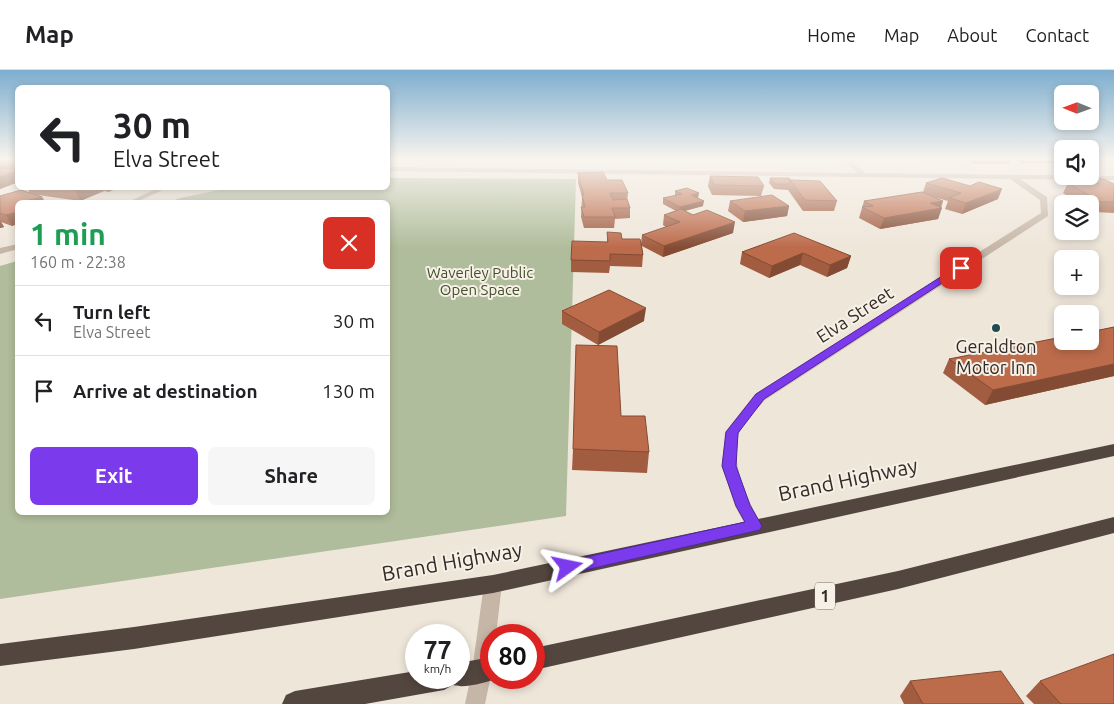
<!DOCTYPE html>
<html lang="en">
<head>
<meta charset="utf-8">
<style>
  :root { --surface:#fff; --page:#f6f6f6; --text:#202124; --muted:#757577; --line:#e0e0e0; --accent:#7c3aed }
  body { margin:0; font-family:Ubuntu,sans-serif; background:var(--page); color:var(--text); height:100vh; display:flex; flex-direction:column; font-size:19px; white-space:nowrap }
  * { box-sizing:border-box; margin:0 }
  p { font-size:16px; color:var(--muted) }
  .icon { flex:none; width:28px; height:28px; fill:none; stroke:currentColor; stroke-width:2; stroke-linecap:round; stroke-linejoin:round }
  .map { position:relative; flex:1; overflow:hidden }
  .side { position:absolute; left:15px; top:130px; width:375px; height:315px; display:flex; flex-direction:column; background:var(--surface); border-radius:8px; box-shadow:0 2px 8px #0003 }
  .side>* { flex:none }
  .hud { position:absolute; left:15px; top:15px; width:375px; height:105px; border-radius:8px; box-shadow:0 2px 8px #0003; background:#fff; color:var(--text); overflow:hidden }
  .needle { width:32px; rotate:271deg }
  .fabs { position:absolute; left:1054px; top:15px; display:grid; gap:10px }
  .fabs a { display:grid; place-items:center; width:45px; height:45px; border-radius:8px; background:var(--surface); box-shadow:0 2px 8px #0003; font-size:25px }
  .speed { position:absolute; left:405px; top:554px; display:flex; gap:10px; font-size:25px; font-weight:700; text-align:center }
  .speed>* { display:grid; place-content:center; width:65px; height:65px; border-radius:50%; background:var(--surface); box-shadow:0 2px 8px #0003; line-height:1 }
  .speed small { font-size:12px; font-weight:400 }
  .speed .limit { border:8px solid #d22; background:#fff; color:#111 }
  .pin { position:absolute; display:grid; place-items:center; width:42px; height:42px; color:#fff; margin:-21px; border-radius:10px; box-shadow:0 2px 8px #0006 }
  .me { position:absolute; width:55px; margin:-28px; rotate:78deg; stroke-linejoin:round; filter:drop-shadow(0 0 4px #0008) }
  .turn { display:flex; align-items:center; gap:18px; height:105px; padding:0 15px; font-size:22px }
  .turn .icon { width:65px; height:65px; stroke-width:2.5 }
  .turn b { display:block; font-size:35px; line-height:42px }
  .round { display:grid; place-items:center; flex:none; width:52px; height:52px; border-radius:8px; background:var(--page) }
  .headline { display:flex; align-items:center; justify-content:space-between; height:85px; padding:0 15px }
  h1 { font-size:30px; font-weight:700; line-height:38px; color:#1e9e55 }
  .cta { display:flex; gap:10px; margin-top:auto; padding:10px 15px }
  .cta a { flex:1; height:58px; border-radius:8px; background:var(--accent); color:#fff; font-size:20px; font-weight:700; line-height:58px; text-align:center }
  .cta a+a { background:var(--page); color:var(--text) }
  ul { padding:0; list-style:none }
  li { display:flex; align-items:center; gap:15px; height:70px; padding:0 15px; border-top:1px solid var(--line) }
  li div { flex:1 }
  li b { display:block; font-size:19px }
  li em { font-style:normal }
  header { display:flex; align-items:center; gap:30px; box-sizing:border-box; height:70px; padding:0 25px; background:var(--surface); border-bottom:1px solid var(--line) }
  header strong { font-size:24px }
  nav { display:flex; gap:28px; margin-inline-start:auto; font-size:18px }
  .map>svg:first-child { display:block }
  .green { fill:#b0bd9c }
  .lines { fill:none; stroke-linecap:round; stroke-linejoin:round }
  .minor { fill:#c6b6a7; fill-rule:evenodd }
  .highway { fill:#53463f; fill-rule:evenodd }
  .wall { fill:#a25c40 }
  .shaded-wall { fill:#844b34 }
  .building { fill:#bc6b4b; stroke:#844b34 }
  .route { fill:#7c3aed; stroke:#51269a }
  .poi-dot { fill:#204c51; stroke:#f7f0e6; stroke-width:2 }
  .labels { text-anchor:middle; stroke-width:4; stroke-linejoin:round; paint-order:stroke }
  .far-park-label { font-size:15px; fill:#424f2d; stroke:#f7f0e6 }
  .shield { fill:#f7f0e6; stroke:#6e6660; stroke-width:1 }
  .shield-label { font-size:16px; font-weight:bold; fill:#332b27 }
  .street-label { font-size:18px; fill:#332b27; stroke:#f7f0e6 }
  .poi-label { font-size:18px; fill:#332b27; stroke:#f7f0e6 }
  .near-street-label { font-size:21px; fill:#332b27; stroke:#f7f0e6 }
</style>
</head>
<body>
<header>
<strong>Map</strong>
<nav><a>Home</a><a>Map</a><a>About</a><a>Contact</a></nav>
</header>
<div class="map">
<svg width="1114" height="634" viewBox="0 0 1114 634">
  <rect width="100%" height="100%" fill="#efe6da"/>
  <path class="green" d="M388,108l188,1 -10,337 -566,83v-333l17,-5 1,251h370v-310h-219l11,-4 49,-10h159z"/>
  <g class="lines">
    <g class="minor">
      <path d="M843,89h7l15,14 249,3v4l-94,-1 27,18 1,19 -283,184c-7,8 -24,25 -26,34 -9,32 8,64 23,92l-2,4 -6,2 -6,-2 -13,-24 -13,-40 3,-34 30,-38 286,-181 -1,-13 -30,-21 -622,-8v-4l469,6z"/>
      <path d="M158,118h9l-30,14h-9z"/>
      <path d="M18,174v5l-18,5v-6z"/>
      <path d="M493,506l6,3 3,5 -6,51h-5v40l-6,29h-20l7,-33 12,-87 3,-5z"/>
    </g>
    <g class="highway">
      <path d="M1114,374v12l-621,137 -359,56 -134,17v-22l134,-17 359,-52z"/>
      <path d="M1114,447v16l-216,56 -364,81v-22l364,-77z"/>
      <path d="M491,587v21h8c-12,4 -34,11 -46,7l-9,5 -79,14h-83l4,-9 9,-4 121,-20v7h43v-15z"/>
    </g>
  </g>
  <g class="wall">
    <path d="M18,89v23l-18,7v-29z"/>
    <path d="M916,89h47l-1,2h-43z"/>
    <path d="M967,89h47l-1,2h-3l-1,3h-34z"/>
    <path d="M1015,89h47v1l-1,3h-40z"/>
    <path d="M1090,89h24l-1,2h-23z"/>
    <path d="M578,103l29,7 21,13 -1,8 3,7v10l-15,1 -1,9h-30l-3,-11 1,-20 -4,-14z"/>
    <path d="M710,106l54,10 -3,10 -49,-1 -4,-9z"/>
    <path d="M770,108l21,2 46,21 -3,10h-31l-15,-21 -14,-1 -5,-6z"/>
    <path d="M1088,108l26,6v29l-19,-1 -5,-3v-5h-10l-17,-11 5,-10 18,1z"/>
    <path d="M926,113l72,16 -36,15 -17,-5 3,-8 -18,-5 13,5 -5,18 -58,10 -21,-11 5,-17 59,-9z"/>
    <path d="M27,118h91l-10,4 -4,-1 -24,10 -42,-6 4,2 3,5h-27l-6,24 -11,-4 3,5 -4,1v-32l30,-3z"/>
    <path d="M675,121l23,7 5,8 -18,5 48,22 -70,24 -21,-11 1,9 -1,12 -32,-1 -1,7 -38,-1v-12l36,-18v-10l15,7 19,5 1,-9 24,-8 -3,-2 1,-10 12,-4 -13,-7v-6l12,-2z"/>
    <path d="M730,131l59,5 -2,10 -44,6 -15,-11z"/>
    <path d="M794,163l57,23 -4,12 -20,9 -27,-12 -31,13 -29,-14 2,-12z"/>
    <path d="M562,241l82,10 -46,24 -36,-21z"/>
    <path d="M1114,257v49l-129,29 -42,-32 6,-14z"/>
    <path d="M621,346l28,36 -2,21 -75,-3 1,-21z"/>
    <path d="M910,611l114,23h-120l-4,-8z"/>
    <path d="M1040,611l74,23h-80l-8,-8z"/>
  </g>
  <g class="shaded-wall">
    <path d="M18,100v12l-18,7v-12z"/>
    <path d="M83,118h19l2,3 -24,10 -5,-11z"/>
    <path d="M106,118h12l-10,4z"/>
    <path d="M1002,119l-4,10 -36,15 4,-11z"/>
    <path d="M699,123l-1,5 -7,-3z"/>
    <path d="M42,127l3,5h-24z"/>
    <path d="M704,131l-1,5 -24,6 1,-5z"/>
    <path d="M943,131l-3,7h2l-4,11 -58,10 4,-11 46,-15z"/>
    <path d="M789,136l-2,10 -44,6 2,-11z"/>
    <path d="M18,142v12l-6,2 -6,-11z"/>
    <path d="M0,150l4,7 -4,1z"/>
    <path d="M735,152l-2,11 -70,24 1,-11z"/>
    <path d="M803,183l-3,12 -31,13 3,-12z"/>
    <path d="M851,186l-4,12 -20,9 3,-12z"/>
    <path d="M646,238l-2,13 -46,24 1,-13z"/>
    <path d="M1114,294v12l-129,29 8,-15z"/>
  </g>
  <g class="building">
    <path d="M1,89h17v7h-18v-6z"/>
    <path d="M0,98l18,1v1l-18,7z"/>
    <path d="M603,102l4,8h15l6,13h-18l3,7 14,-1 3,9h-18l3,9h-31l-3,-10h4l-3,-12h2l-6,-22z"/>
    <path d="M710,106l48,1 6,9 -50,-1z"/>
    <path d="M770,108h19l2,2h-1l-1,4h-14z"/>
    <path d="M942,108l28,8 9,-4 23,7 -36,14 -17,-5 12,-5 -35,-10z"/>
    <path d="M1088,108l16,1 10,5v18h-13l-33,-19 31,1z"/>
    <path d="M790,110l30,1 17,20 -32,-1z"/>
    <path d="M51,118h32l-8,2z"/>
    <path d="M687,118l12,5 -8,2 13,6 -24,6 -17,-9 19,-4 -7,-3z"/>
    <path d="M21,120l21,7 -21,5h-3v10l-12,3 -6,-2v-17z"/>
    <path d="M922,122l21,9 -13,2 12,5 -58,10 -22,-11 11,-1 -9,-5z"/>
    <path d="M772,125l17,11 -44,5 -15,-10z"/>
    <path d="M681,139l12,6 14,-5 28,12 -71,24 -22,-11 38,-13 -16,-7z"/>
    <path d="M607,162l14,1 1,6h18l3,16 -33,-1v7l-39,-1 1,-19 36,1z"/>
    <path d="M794,163l57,23 -21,9 -27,-12 -31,13 -30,-14z"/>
    <path d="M609,220l37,18 -47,24 -37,-21z"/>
    <path d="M1114,257v37l-121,26 -44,-31 113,-22v4h28v-9z"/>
    <path d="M576,275l41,1 4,70h24l4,36 -76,-3z"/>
    <path d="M1114,584v50h-53l-21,-23z"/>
    <path d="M1001,601l23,33h-101l-13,-23z"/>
  </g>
  <linearGradient id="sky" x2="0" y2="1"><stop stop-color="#7daecf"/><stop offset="0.5" stop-color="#f8f4ee"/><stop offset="1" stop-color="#f8f4ee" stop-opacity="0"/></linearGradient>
  <rect width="1114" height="178" fill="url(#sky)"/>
  <path class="route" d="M958,196l7,2 -201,131 -26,34 -2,33 14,39 12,21 -2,4 -192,44 -6,-2 -2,-5 2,-4 6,-2 177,-39 -9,-16 -14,-40 4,-34 30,-38z"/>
  <circle class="poi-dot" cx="996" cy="258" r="5"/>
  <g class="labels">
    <g class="far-park-label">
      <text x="480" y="208">Waverley Public<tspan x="480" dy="17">Open Space</tspan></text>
    </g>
    <rect class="shield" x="815" y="512.5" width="20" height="27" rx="4"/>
    <g class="shield-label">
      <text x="825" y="532">1</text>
    </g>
    <g class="street-label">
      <text transform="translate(855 245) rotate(-33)" y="6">Elva Street</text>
    </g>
    <g class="poi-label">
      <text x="996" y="283">Geraldton<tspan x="996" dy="21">Motor Inn</tspan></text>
    </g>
    <g class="near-street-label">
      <text transform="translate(848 410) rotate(-12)" y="7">Brand Highway</text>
      <text transform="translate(452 492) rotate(-10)" y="7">Brand Highway</text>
    </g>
  </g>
</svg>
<div class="fabs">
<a><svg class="needle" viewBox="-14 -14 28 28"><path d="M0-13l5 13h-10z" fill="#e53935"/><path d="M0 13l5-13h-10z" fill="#757577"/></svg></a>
<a><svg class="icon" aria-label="sound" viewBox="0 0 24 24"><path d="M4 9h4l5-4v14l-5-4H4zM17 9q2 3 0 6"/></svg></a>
<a><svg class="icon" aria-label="layers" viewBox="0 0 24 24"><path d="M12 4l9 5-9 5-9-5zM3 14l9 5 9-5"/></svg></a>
<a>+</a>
<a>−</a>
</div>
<div class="speed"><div>77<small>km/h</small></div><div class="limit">80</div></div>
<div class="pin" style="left:961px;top:198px;background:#d93025"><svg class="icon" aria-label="arrive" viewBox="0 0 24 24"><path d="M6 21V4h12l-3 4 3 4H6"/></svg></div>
<svg class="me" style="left:568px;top:497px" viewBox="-20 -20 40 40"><path d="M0-17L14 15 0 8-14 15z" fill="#7c3aed" stroke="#fff" stroke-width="4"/></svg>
<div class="hud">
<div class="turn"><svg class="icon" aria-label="left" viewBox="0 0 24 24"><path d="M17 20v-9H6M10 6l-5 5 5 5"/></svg><div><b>30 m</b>Elva Street</div></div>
</div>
<section class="side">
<div class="headline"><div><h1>1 min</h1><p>160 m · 22:38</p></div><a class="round" style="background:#d93025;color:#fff"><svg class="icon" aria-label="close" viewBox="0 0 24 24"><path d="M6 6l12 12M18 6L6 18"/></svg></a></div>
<ul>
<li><svg class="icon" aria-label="left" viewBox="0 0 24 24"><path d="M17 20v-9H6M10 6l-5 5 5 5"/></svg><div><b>Turn left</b><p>Elva Street</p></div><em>30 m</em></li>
<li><svg class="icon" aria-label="arrive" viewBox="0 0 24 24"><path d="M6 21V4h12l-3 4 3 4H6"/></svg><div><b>Arrive at destination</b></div><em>130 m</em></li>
</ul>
<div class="cta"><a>Exit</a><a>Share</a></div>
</section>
</div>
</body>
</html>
